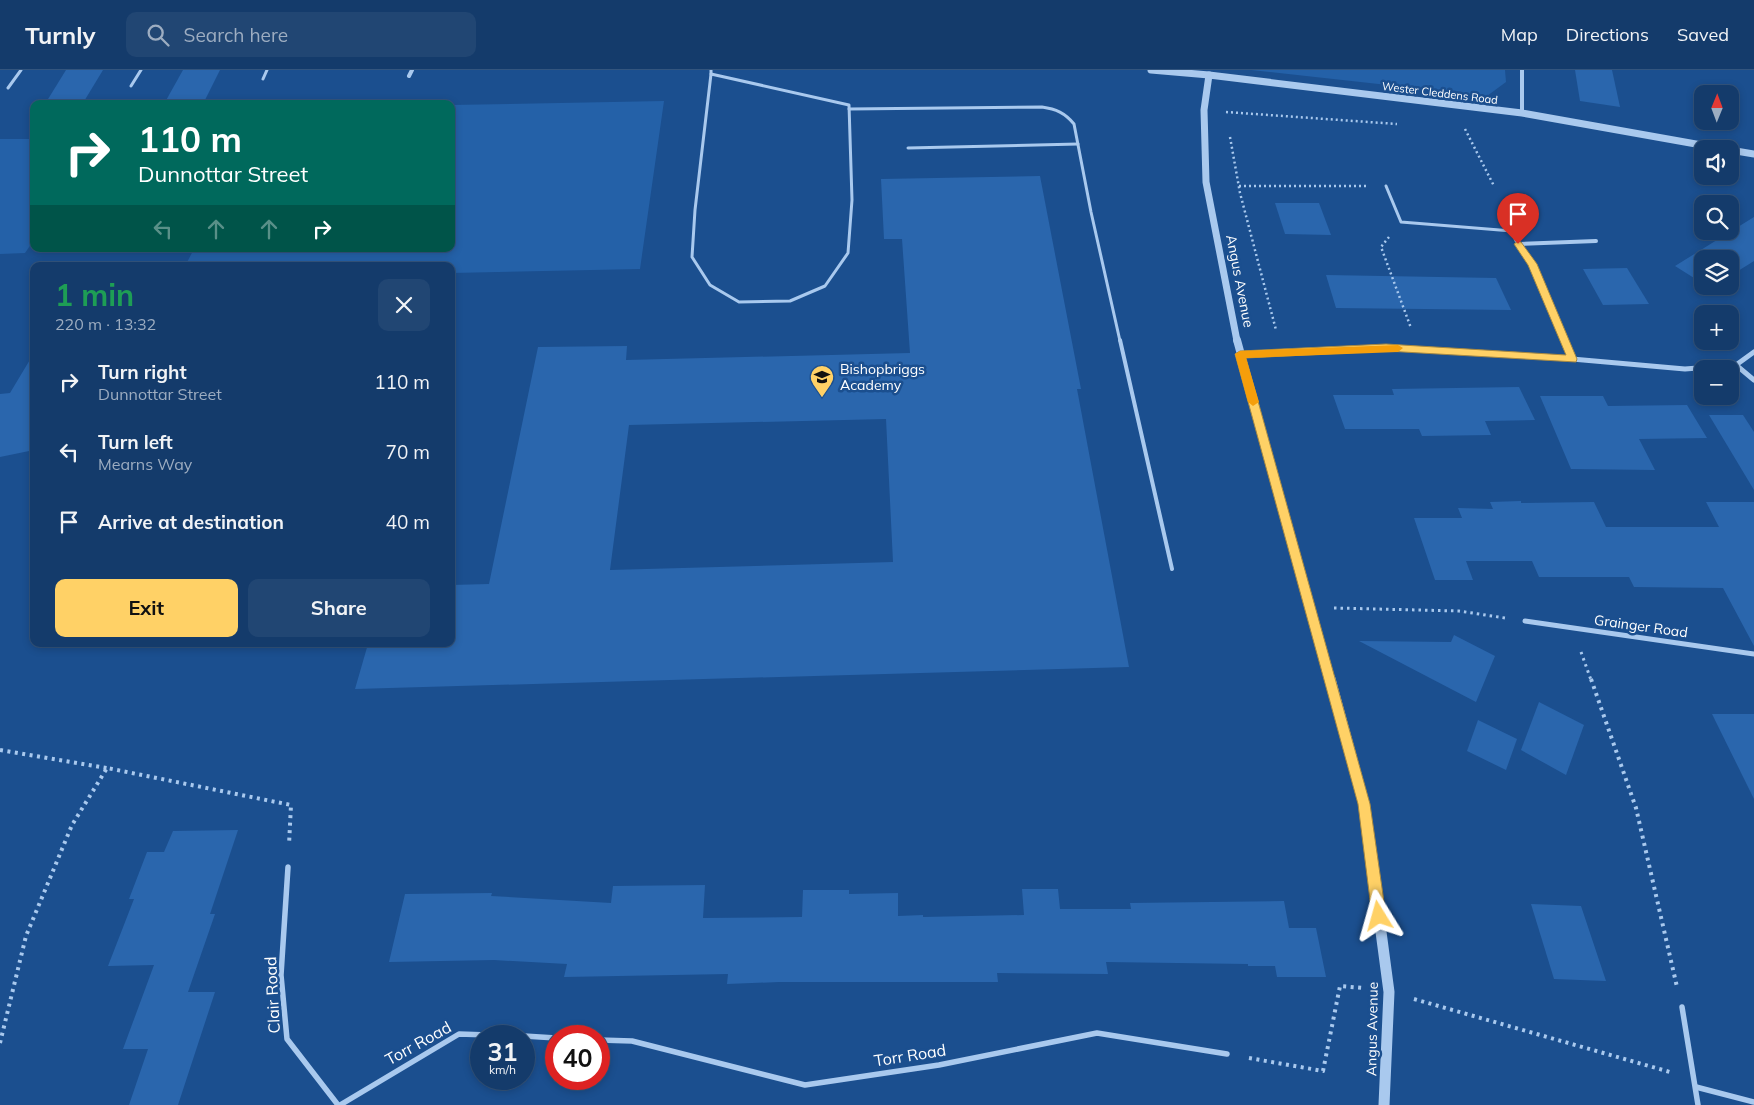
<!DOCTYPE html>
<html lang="en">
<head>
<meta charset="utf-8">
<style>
  :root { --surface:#143b6b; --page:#214673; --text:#f1f3f6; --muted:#9dadc1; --line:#33557e; --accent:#ffd166 }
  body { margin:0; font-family:Mulish,sans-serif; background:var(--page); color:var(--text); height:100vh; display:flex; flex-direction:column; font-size:19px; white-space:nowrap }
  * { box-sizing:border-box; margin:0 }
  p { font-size:16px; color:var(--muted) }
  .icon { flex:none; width:28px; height:28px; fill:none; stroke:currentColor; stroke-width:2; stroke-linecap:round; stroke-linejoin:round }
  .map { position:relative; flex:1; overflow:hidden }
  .panel { position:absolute; left:30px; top:192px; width:425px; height:385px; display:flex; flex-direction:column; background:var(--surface); border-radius:10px; box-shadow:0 2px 8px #0003,0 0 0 1px var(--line) }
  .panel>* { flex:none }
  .guide { position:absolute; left:30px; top:30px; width:425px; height:152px; border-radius:10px; box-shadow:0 2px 8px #0003,0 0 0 1px var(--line); background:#00695c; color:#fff; overflow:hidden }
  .needle { width:32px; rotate:1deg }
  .tools { position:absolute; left:1694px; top:15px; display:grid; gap:10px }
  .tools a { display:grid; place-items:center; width:45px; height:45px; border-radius:10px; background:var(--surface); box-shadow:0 2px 8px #0003,0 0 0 1px var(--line); font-size:25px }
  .speed { position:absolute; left:470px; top:955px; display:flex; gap:10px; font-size:25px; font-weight:700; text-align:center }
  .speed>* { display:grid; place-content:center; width:65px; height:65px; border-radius:50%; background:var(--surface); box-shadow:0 2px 8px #0003,0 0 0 1px var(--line); line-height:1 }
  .speed small { font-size:12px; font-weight:400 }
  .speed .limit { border:8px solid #d22; background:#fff; color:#111 }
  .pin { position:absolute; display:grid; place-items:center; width:42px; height:42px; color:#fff; margin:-51px -21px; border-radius:50% 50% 50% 0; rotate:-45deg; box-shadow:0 0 5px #0007 }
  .pin .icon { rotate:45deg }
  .me { position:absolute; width:55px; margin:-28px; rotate:352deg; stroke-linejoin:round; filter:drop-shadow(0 0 4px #0008) }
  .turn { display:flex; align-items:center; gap:18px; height:105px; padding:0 25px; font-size:22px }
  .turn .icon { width:65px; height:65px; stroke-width:2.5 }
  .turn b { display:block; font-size:35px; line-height:42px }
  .lanes { display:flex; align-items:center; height:48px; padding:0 25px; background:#0003; justify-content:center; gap:25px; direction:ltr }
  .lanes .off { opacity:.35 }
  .round { display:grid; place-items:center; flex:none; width:52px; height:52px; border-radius:10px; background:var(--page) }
  .head { display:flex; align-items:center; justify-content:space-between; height:85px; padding:0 25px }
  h1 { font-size:30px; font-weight:700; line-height:38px; color:#1e9e55 }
  .button { display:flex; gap:10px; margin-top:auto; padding:10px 25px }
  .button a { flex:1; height:58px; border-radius:10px; background:var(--accent); color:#111; font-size:20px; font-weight:700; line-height:58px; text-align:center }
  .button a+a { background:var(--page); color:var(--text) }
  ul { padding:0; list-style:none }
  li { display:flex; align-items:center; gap:15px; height:70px; padding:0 25px }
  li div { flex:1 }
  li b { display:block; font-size:19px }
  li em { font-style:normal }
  header { display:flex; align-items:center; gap:30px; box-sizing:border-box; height:70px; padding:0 25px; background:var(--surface); border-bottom:1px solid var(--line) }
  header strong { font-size:24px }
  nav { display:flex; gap:28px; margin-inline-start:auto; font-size:18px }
  .search { width:350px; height:45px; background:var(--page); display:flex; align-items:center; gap:12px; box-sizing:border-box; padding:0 18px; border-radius:10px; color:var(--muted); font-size:19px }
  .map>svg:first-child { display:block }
  .green { fill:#2461a8 }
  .building { fill:#2a66ad; fill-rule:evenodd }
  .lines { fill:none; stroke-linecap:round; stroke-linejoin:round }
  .path-far2 { stroke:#a9c9ee; stroke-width:2.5; stroke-dasharray:2 3; stroke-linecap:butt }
  .path-far1 { stroke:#a9c9ee; stroke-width:3; stroke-dasharray:2.5 4; stroke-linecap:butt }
  .path { stroke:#a9c9ee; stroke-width:4; stroke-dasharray:3 4.5; stroke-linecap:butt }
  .service-far1 { stroke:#a9c9ee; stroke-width:3 }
  .service { stroke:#a9c9ee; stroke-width:4 }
  .minor-far2 { stroke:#a9c9ee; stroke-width:4 }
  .minor-far1 { stroke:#a9c9ee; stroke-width:5 }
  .minor { stroke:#a9c9ee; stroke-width:5.5 }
  .tertiary-far2 { stroke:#a9c9ee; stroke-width:7 }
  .tertiary-far1 { stroke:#a9c9ee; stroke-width:8 }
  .tertiary { stroke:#a9c9ee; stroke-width:11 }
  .route { fill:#ffd166; stroke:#a68842 }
  .slow { fill:#f59e0b }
  .labels { text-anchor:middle; stroke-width:5; stroke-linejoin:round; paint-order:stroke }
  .far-street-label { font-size:11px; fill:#fff; stroke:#1b4f8f }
  .street-label { font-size:14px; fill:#fff; stroke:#1b4f8f }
  .poi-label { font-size:14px; fill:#fff; stroke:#1b4f8f; text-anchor:start }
  .near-street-label { font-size:16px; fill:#fff; stroke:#1b4f8f }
</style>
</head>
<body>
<header>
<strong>Turnly</strong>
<div class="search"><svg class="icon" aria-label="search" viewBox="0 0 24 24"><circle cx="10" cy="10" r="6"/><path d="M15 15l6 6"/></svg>Search here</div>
<nav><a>Map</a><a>Directions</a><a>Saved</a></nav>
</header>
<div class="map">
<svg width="1754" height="1035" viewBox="0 0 1754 1035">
  <rect width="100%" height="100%" fill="#1b4f8f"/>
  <g class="green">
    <path d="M1251,0h254l1,12 -19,14z"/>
    <path d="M664,31l-24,168 -189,4v-7h-266l9,-17h257v-144z"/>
    <path d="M0,69h34v101l-9,13 -25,1z"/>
  </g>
  <g class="building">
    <path d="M66,0h37l-20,33 -38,1z"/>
    <path d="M183,0h37l-17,34h-39z"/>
    <path d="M1575,0h37l8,37 -40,-6z"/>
    <path d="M1040,106l41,213h-4l52,278 -774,22 13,-45h83v-59l38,-1 49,-237 89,-1 -1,14 284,-7 -8,-114h-18l-3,-60zM886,349l7,143 -283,8 19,-145z"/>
    <path d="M1275,133h44l12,32 -46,-1z"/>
    <path d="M1754,147v44l-24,15v-17h-28v24l-27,-17z"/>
    <path d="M1627,198l22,36 -46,1 -20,-36z"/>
    <path d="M1326,205l170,3 15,32 -175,-2z"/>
    <path d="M34,283v97l-34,7v-63l10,-1z"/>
    <path d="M1519,317l16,33 -50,1 6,14 -69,1 -3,-7h-74l-12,-34h61l-2,-6z"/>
    <path d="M1540,326h63l5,10 79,-1 20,33 -68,1 16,31 -84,-1z"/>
    <path d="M1709,345h34l11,17v58z"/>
    <path d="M1521,431v2l73,-1 12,25h113l-13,-25h48v144l-31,-58 -89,-1 -5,-10h-90l-7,-16h-66l7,19h-38l-21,-62h48l-4,-10 35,1 -3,-7z"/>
    <path d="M1454,565l41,21 -19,46 -117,-61 92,1z"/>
    <path d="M1539,632l45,23 -18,50 -45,-25z"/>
    <path d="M1712,644h42v85z"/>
    <path d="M1478,650l39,19 -11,31 -39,-19z"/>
    <path d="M238,760l-28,84h5l-27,78h27l-37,113h-49l19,-56h-25l31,-84 -46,1 26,-67h-5l18,-47h17l9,-21z"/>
    <path d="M705,815l-2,33 99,-1 1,-27h46v4l49,-1v23l25,-1v2l101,-2 -2,-26h36l2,20h71l-1,-6 154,-2 5,27h27l10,49h-49l-2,-11h-27v-2l-142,-2 2,12 -111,-1 1,9h-219l-52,2 1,-10 -164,3 3,-13 -73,-4 -105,2 16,-68 87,-1 -1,3 120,7 2,-17z"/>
    <path d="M1531,834l50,2 25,75 -52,-2z"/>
  </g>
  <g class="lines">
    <g class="path-far2">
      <path d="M1226,42l171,12"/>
      <path d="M1465,59l29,57"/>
      <path d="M1230,67l10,56 36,137"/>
      <path d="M1239,116h127"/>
      <path d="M1389,167l-8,10 30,81"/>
    </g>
    <g class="path-far1">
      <path d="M1334,538l125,3 46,7"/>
      <path d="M1581,582l10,28"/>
    </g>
    <g class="path">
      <path d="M1591,609l45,129 41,179"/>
      <path d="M0,680l107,18"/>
      <path d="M1414,929l256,73"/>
      <path d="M0,973l26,-107 46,-111 35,-57 184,37 -2,40"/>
      <path d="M1249,988l74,13 17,-85 24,2"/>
    </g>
    <g class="service-far1">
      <path d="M711,0v4"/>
      <path d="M711,4l138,31 3,95 -4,53 -23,33 -35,15 -51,1 -29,-17 -18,-28 3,-47z"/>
      <path d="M263,9l4,-9"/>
      <path d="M131,16l10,-16"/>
      <path d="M8,18l13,-18"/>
      <path d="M849,39l193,-2c14,2 23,6 32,17l17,88 29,129"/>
      <path d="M908,78l170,-4"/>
      <path d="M1386,116l15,36 111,9"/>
    </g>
    <path class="service" d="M1120,270l52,229"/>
    <g class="minor-far2">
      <path d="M1522,0v43"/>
      <path d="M409,6l3,-6"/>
      <path d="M1501,137l17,37 14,20 33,77"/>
      <path d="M1518,174l78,-3"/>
    </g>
    <g class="minor-far1">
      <path d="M1564,270l8,19"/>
      <path d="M1241,284l145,-6 186,11 113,10 51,-4 18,-13"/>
      <path d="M1736,295l18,15"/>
      <path d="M1525,551l229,33"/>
    </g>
    <g class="minor">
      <path d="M288,797l-7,108 6,64 51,66"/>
      <path d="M1682,937l16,98"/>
      <path d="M524,966l32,2"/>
      <path d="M599,970l33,1 173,44 134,-20 158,-32 130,21"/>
      <path d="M1696,1017l58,15"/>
      <path d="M340,1035l119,-71 60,2"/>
    </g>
    <g class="tertiary-far2">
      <path d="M1151,0l58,5 313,38 202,36"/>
      <path d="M1209,5l-5,35 2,72 31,159"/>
      <path d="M1730,80l24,4"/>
    </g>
    <path class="tertiary-far1" d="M1237,270l93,340"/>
    <path class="tertiary" d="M1330,609l34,125 25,188 -5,113"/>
  </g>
  <path class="route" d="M1518,171l3,1 16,22 40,95 -1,3 -190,-11 -140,7 124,446 16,112 -2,5 -5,2 -5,-2 -2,-5 -14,-112 -123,-450 5,-3 146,-7 180,11 -38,-90 -14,-21z"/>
  <path class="slow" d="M1398,275l5,3 -5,4 -152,6 13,44 -6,4 -5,-4 -13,-48 5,-3z"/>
  <defs>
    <g id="school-pin" transform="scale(1.25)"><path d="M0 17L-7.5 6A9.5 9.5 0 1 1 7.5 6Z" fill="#ffd166" stroke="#1b4f8f"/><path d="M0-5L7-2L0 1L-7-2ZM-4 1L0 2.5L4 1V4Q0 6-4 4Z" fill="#111"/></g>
  </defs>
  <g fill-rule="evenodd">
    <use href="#school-pin" x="822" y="307"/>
  </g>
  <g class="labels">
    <g class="far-street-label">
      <text transform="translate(1440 23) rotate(7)" y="4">Wester Cleddens Road</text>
    </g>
    <g class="street-label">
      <text transform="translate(1240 211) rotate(79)" y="5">Angus Avenue</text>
      <text transform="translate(1641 556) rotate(8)" y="5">Grainger Road</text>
      <text transform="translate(1372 959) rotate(-89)" y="5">Angus Avenue</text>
    </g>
    <g class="poi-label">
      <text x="840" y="304">Bishopbriggs<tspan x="840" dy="16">Academy</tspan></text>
    </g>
    <g class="near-street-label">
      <text transform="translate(272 925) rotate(-93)" y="6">Clair Road</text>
      <text transform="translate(418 973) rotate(-29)" y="6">Torr Road</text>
      <text transform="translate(910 985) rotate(-9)" y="6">Torr Road</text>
    </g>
  </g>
</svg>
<div class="tools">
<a><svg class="needle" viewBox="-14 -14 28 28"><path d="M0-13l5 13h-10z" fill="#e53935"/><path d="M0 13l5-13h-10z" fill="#9dadc1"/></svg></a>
<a><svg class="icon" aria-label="sound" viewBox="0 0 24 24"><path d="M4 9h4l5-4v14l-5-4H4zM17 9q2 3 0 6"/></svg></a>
<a><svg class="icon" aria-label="search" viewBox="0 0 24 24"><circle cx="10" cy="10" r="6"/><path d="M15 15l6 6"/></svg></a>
<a><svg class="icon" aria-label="layers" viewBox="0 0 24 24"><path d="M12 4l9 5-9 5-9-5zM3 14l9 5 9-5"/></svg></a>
<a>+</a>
<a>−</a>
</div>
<div class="speed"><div>31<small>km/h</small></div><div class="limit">40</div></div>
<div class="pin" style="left:1518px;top:174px;background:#d93025"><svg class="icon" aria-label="arrive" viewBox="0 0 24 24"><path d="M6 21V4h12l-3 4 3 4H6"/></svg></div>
<svg class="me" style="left:1379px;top:846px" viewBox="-20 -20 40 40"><path d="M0-17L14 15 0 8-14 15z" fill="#ffd166" stroke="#fff" stroke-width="4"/></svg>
<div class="guide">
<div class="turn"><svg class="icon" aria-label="right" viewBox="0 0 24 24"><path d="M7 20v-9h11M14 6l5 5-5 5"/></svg><div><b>110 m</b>Dunnottar Street</div></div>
<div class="lanes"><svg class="icon off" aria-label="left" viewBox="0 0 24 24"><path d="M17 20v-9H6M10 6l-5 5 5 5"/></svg><svg class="icon off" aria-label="ahead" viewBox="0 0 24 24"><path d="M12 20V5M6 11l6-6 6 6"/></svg><svg class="icon off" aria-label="ahead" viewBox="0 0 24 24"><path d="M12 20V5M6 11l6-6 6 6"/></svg><svg class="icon" aria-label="right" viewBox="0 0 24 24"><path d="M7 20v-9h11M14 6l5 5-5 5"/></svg></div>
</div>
<section class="panel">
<div class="head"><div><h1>1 min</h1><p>220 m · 13:32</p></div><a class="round"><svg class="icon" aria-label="close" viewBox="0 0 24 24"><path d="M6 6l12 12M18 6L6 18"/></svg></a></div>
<ul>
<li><svg class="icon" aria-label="right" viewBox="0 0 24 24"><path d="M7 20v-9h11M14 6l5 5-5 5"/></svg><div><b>Turn right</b><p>Dunnottar Street</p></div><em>110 m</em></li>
<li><svg class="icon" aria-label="left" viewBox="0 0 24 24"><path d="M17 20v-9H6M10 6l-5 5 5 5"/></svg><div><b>Turn left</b><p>Mearns Way</p></div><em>70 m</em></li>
<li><svg class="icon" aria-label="arrive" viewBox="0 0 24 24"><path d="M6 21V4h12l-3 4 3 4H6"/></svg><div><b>Arrive at destination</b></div><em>40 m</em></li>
</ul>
<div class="button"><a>Exit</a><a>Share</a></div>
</section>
</div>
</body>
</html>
